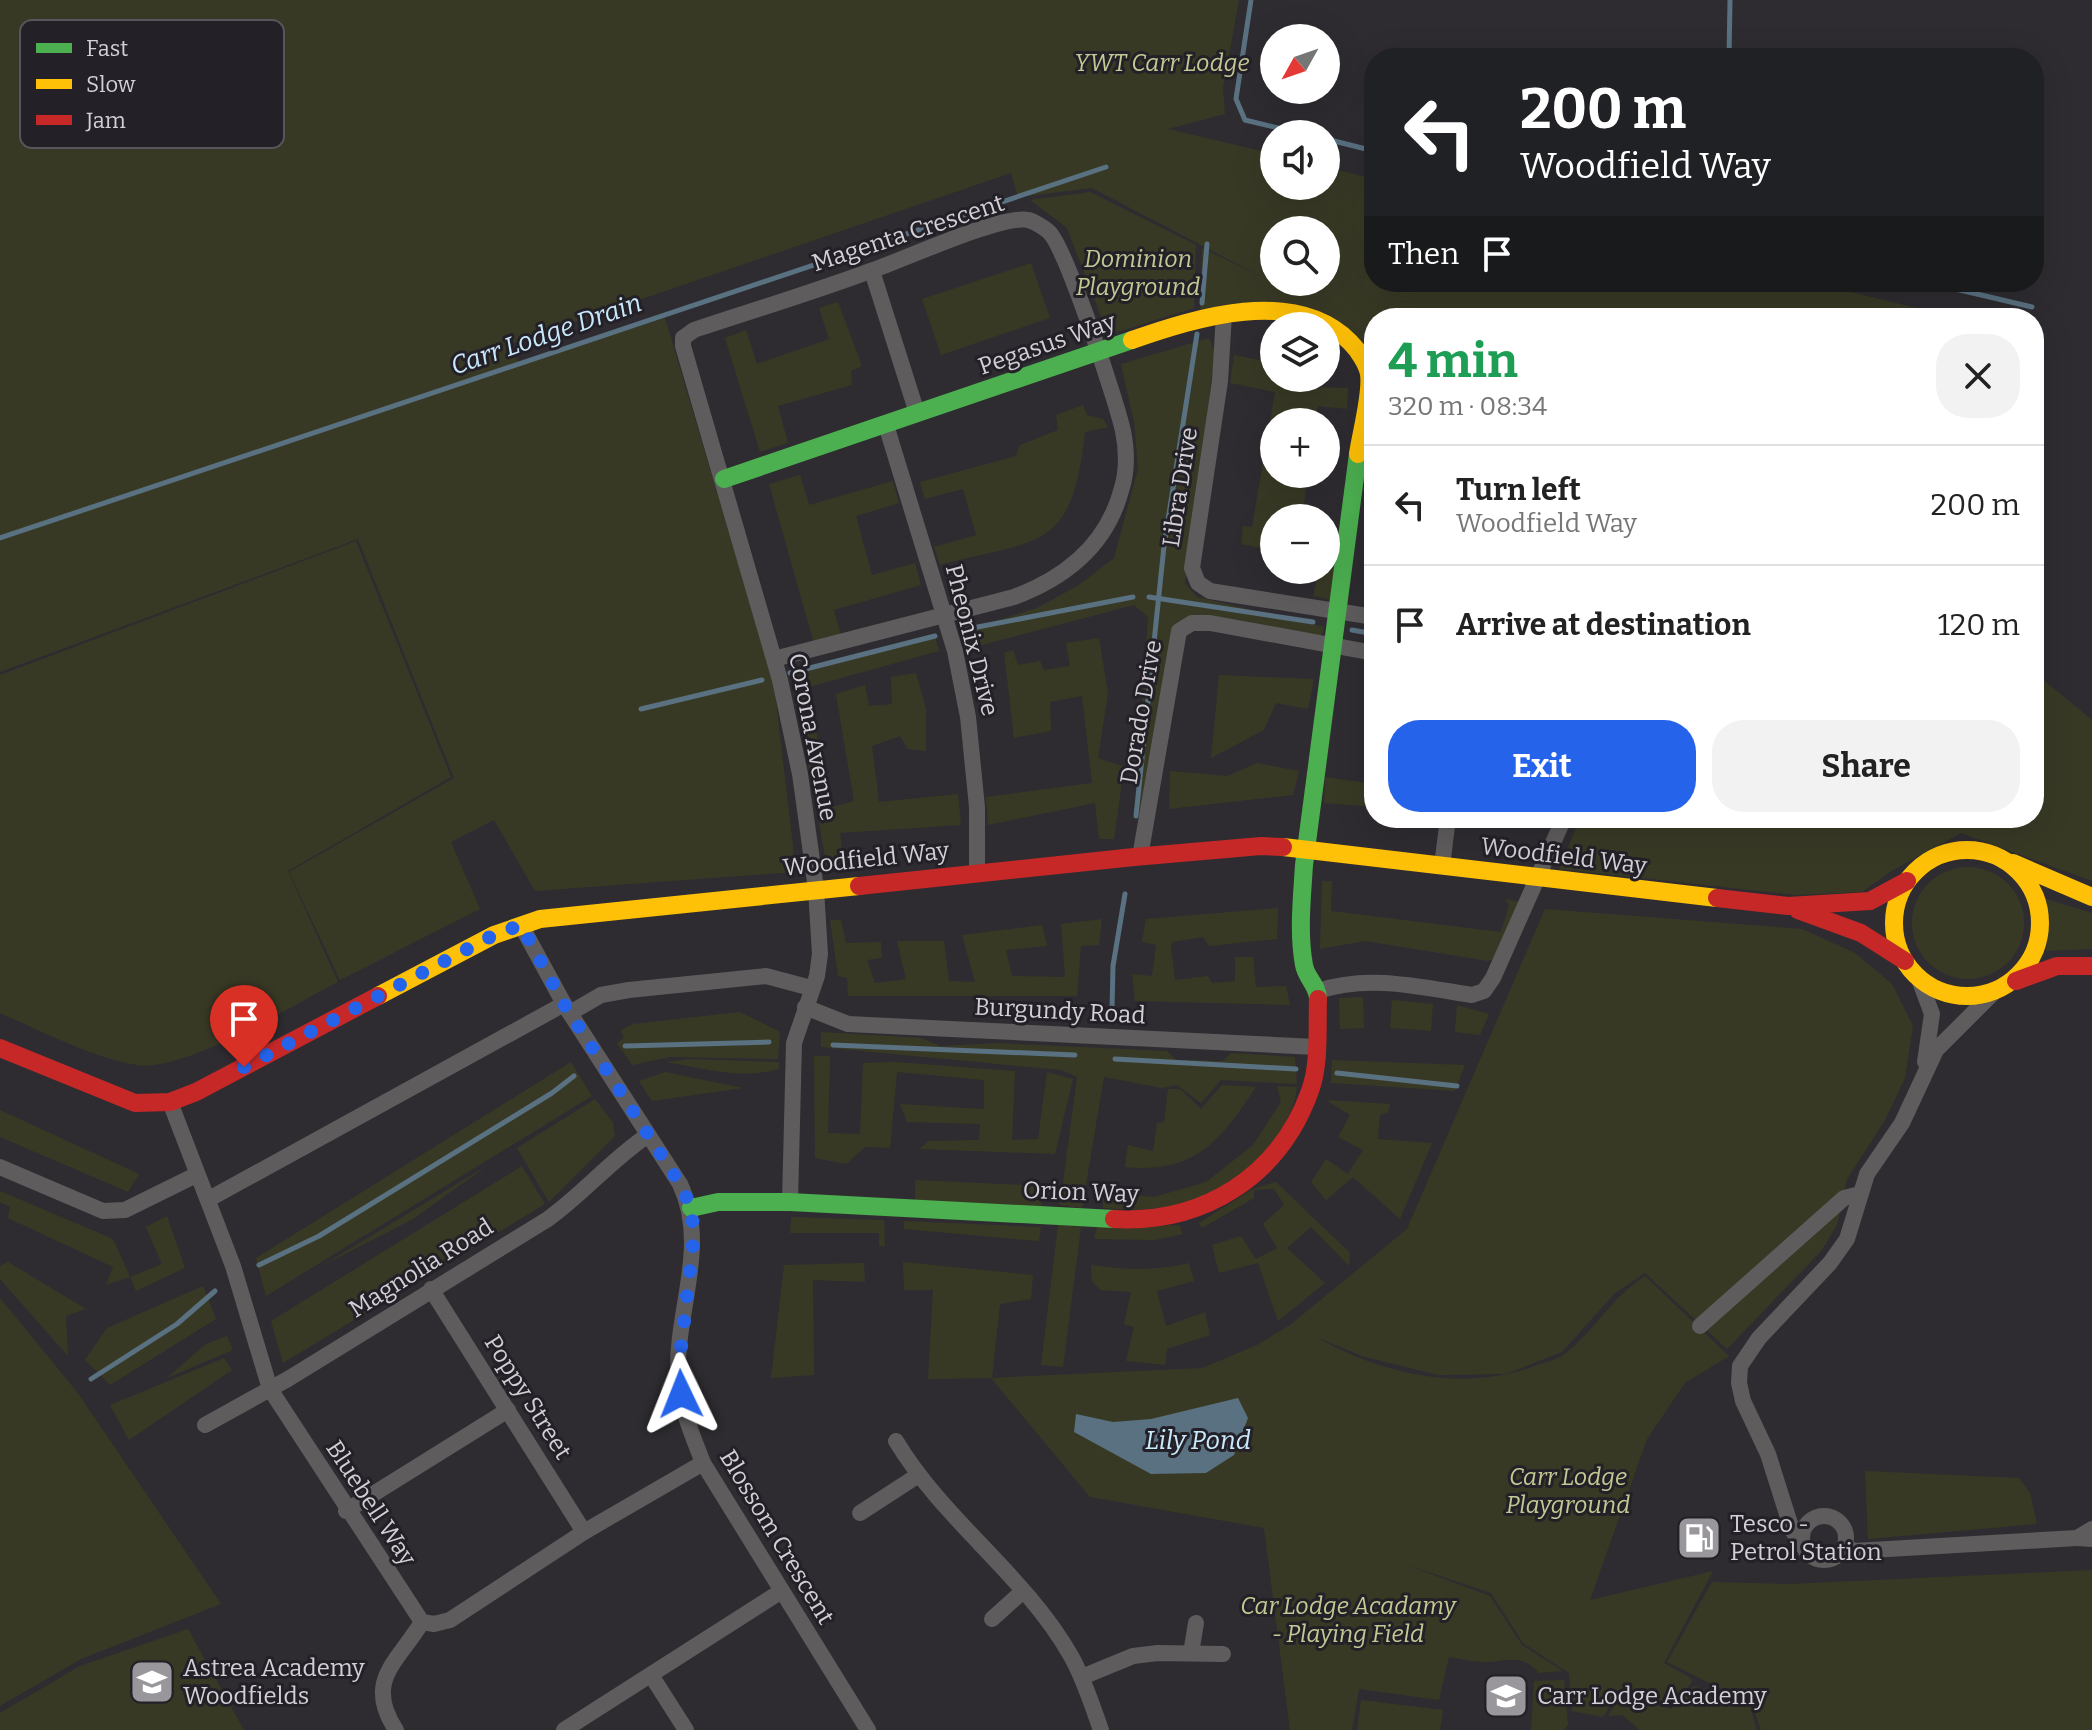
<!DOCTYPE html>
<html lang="en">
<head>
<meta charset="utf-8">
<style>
  :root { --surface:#fff; --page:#f2f2f2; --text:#222; --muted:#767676; --line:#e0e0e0; --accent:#2563eb }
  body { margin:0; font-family:Bitter,serif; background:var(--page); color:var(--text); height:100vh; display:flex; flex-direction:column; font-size:30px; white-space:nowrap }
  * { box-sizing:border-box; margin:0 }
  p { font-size:26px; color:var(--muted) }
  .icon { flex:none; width:44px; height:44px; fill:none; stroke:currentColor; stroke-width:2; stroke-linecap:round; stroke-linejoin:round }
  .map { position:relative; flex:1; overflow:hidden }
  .panel { position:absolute; left:1364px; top:308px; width:680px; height:520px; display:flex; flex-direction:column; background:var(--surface); border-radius:32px; box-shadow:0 8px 32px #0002 }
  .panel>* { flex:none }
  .guide { position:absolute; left:1364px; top:48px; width:680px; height:244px; border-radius:32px; box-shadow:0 8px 32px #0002; background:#202124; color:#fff; overflow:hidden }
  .needle { width:52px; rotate:230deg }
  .buttons { position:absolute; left:1260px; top:24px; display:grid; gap:16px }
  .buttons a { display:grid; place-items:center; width:80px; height:80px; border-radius:50%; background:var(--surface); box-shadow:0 8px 32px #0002; font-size:40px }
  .pin { position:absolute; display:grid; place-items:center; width:68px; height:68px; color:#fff; margin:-82px -34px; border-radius:50% 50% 50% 0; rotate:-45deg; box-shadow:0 0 8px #0007 }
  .pin .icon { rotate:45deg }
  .me { position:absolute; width:88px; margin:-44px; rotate:358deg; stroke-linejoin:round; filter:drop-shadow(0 0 6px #0008) }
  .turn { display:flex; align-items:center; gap:28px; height:168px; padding:0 24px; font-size:36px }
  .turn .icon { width:104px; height:104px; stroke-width:2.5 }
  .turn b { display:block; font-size:56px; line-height:68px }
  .then { display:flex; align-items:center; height:76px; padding:0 24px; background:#0003; gap:16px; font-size:30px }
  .round { display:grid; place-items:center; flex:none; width:84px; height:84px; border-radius:32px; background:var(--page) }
  .summary { display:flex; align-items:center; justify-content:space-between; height:136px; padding:0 24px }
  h1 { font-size:48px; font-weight:700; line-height:60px; color:#1e9e55 }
  .action { display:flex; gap:16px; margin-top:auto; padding:16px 24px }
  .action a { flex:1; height:92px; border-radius:32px; background:var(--accent); color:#fff; font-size:32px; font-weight:700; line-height:92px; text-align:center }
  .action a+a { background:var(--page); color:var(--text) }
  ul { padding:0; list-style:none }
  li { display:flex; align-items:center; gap:24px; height:120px; padding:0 24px; border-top:2px solid var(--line) }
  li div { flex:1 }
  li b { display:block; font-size:30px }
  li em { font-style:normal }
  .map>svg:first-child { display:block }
  .green { fill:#383925; fill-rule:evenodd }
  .water { fill:#597181 }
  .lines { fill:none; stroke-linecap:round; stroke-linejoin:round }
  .stream { stroke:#597181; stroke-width:5 }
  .street { stroke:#5e5c5d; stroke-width:16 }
  .fast { stroke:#4caf50; stroke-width:18 }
  .slow { stroke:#ffc107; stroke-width:18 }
  .jam { stroke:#c62828; stroke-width:18 }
  .route { stroke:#2563eb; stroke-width:14; stroke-dasharray:0 25.2 }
  .labels { text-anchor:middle; stroke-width:6; stroke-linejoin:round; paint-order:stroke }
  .park-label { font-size:24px; font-style:italic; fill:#c4c892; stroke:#242028 }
  .street-label { font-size:24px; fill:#d2d0d5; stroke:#242028 }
  .poi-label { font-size:24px; fill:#d2d0d5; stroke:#242028; text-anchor:start }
  .water-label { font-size:26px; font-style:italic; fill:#c9e9fc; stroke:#242028 }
  .key { fill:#242028; stroke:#58555c; stroke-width:2 }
  .key-label { font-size:22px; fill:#d2d0d5 }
</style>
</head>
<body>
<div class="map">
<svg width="2092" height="1730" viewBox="0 0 2092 1730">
  <rect width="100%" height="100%" fill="#2e2c30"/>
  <g class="green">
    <path d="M0,0h1239l-16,88 2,26 -57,15 106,25v32h52v-19l48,12v103h435l150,36h-585v77l-1,-20 -49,-54 -124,-5 2,-68 58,28 -168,-88 -74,9 -7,-24 -504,172 13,19 145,-46 109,366 22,188 -261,19 -41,-71 -43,22 29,67 -140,71 -51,-108 165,-94 -96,-239 -358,133zM1274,230h52v52h-52z"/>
    <path d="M1090,192l106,53 -2,63 -86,27 -41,-107 -37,-28z"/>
    <path d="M1031,263l19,55 -109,37 -19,-56z"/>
    <path d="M838,302l24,64 -11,5 1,14 -74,21 10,37 -28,9 -35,-114 21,-8 11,34 72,-25 -10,-31z"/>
    <path d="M1209,338l6,15 -30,230 12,14 127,30 -3,10 -145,-11 -34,189 -7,4 13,-202 -14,-12 -167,44 -3,-18 73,-23 42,-23 35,-27 24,-89 -4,-47 -13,-58z"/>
    <path d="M1234,355l40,8v15h40l2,9 32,1 -1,21 -29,-3 -3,16h-41v52h34l-6,44h-28v33l-33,-7 2,-18 9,1 23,-135 -45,-9z"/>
    <path d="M1083,405l4,10 16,4 5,8 -23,5c-13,121 -45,106 -145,133l-6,-18 42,-12 -13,-46 -38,10 -5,-17 96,-26 4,-11 38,-15 -2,-15z"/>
    <path d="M800,475l9,30 84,-24 6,22 -43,13 16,59 43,-12 6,22 -87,25 8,29 -27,8 -46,-163z"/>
    <path d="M1326,532l13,2 -8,66 -18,-4 6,-26h7z"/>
    <path d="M356,541l95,236 -163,94 50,111c-44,22 -154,91 -201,83 -44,-7 -96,-34 -137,-52v-338z"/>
    <path d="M935,636l4,15 -141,39 -4,-18z"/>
    <path d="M1099,638l9,55 -10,65 26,9 -10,72h-15l-4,-36 -107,22 -2,-28 106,-14 -10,-87 -32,6 1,29 -37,7 -10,-85 9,-3 5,15 22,-4 4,9 26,-4 -4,-23z"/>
    <path d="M2034,672l58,48v161l-131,-48 -68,37 -31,22 -66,3 -237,-26 21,-51h454z"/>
    <path d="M916,673l10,36v42l-18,-2 -8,-13 -28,10 7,56 79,-8 3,31 -121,8 4,33 -16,7 -32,-177 12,-3 24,114 22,-6 -18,-107 29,-9 4,21 23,-2 -1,-27z"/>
    <path d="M1219,675l95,4 -6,30 -32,-6 -12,27 -53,28z"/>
    <path d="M1257,763l42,8 -6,24 -124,14 1,-38 57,5z"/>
    <path d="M1325,777l49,7v23l-50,-4z"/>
    <circle cx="1968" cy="923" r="56"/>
    <path d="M1322,881h10l-1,30 170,21 8,-27 -4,-6 15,3 -24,57 -8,2 -123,-20 -45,8z"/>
    <path d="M2043,898l49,15v36l-46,2 4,-35z"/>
    <path d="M1278,908l-1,31 -68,7 -6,-9 -30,5 -2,4 4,34 33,-4 4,7 23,-2v-24h18l3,30 30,-1 4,19 -155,-4 -3,-27 20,2 4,-31 -14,-3 4,-23z"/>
    <path d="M1545,909l257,20 53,24 37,31 21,42 -8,52 -20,42 -38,59 -10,46 -15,25 -95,99 -82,-76 -30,20 -53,59 -56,22 -68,1 -73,-18 -47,-19c65,37 149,55 219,27 9,-3 22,-6 29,-12 30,-24 45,-55 79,-77l84,80 -44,27 -38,56 -57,161 123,-29 -49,92 27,15 1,4 -20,23 -53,-13 -16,25 -31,-6 -3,-38 -46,-30 -32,-50 -90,-30 89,33 32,49 41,26 -24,2c-16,-18 -27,-13 -49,-11 -13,1 -28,-3 -41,-5l-10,43 -80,-11 -7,41h-62l-26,-202 -174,-31 -99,-119 -63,1 5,-89h-29l-1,-28 130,13 -2,24 -31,5 -8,74 210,-10 55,-23 33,-20 117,-96z"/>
    <path d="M1102,919l-3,26 -18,1 -4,50h-229l-1,-18 -9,-2 -8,-56h11l5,23 35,-1 1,16 -15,2 8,23 31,-4 -9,-38h47l5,40 26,1 -13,-47 80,-10 5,21 -41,4 6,26 53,1 -4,-53z"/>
    <path d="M1363,997l1,31 -24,1 -1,-31z"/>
    <path d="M1392,1000l41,4 -2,27 -41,-3z"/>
    <path d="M1457,1005l32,9 -9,21 -25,-3z"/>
    <path d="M740,1012l40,20 -2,27 -108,-2 -38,8 -15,-22 7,-5 -3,-8 12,-6z"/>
    <path d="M821,1032l100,6 19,8 57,-3 170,8 9,9 47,1 8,-8 64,4 2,27 -76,-4 -20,23 -24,-18 -15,3 -58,-11 -22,131 -22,-3 17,-128 -16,-7 -240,-23z"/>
    <path d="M814,1056h16l-2,77 32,1 3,-71 32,-1 120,9 -3,69 26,-1 9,-67 26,7 -18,75 -136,-5 10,-8 50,-1 1,-16 -73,-2 -7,-18 84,5v-29l-87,-8 -7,76 -25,-1 -19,17 -31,-6z"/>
    <path d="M689,1059l90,3v7c-38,11 -76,-1 -114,-7z"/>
    <path d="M1332,1060l133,5 -10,26 -124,-8z"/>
    <path d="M571,1062l21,34 -326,200 -10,-38z"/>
    <path d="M665,1072l78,16 -91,13 -13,-20z"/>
    <path d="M1222,1085l34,2c-36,54 -61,87 -131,80l3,-22 25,6 4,-28 7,-1 4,-33h12l21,20z"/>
    <path d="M1277,1086l20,1c-7,54 -63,103 -115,117 -26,7 -53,6 -79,4v-16l51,5 52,-15 47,-37 28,-43z"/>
    <path d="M595,1099l18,24 2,13 -66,66 -32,-54z"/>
    <path d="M1326,1100l64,4 -2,8 -8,3 -2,24 54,4 -32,76 -47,-42 -27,23 -15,-18 15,-23 22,15 15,-24 -25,-13 12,-22z"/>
    <path d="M0,1110l139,64 -11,18 -128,-55z"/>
    <path d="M488,1165l-75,54 -90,46z"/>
    <path d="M522,1166l23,38 -262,159 -12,-42z"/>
    <path d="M915,1180l127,6 -1,21 -126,-5z"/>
    <path d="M1276,1182l74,71 -1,13 -38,-39 -24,21 38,35 -47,38 -20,-58 -39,10 -7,-28 29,-9 15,23 21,-11 -14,-24 21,-19 -10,-16 -20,1v8l-52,30 -3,-5 54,-34z"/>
    <path d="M0,1191l113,48 17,38 32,-13 -16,-37 21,-11 18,52 -49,23 -6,-14 -24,8 7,-18 -105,-49 2,-11 -10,-5z"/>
    <path d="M791,1217l93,3 1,26h-6v-13h-89z"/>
    <path d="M904,1221l137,6 -2,14 -135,-12z"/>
    <path d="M1058,1225l23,2 -18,140 -22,-2z"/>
    <path d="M1179,1225l4,9 -28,6 -61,-1 3,-12z"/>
    <path d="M8,1262l78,47 -20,7 2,40 -68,-77v-13z"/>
    <path d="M864,1263l1,19 -52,-2 1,95 -43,3 13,-113z"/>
    <path d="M1189,1263l5,18 -37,10 9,35 39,-14 5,23 -43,14 -2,16 -39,-4 8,-34 -10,-3 7,-32 -31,-2 -8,-9 -1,-16c35,5 64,6 98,-2z"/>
    <path d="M203,1286l13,33 -106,66 -25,-25 22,-32z"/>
    <path d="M0,1298l77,94 144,212 -140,55 -81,47z"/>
    <path d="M227,1336l6,14 -66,28 39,-34z"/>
    <path d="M224,1358l8,12 -103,70 -19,-35z"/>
    <path d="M1865,1471l154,7 11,15 7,31 -169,15z"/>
    <path d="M2092,1570v160h-331l-9,-26 -85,-42 45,-80 78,2z"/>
    <path d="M188,1629l56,101h-244v-17l80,-47z"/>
    <path d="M1564,1680l4,45 -4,5h-33l3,-49z"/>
    <path d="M1694,1686l56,21 7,23h-117l-18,-15 -14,1 12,-20 51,13z"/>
    <path d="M1361,1700l82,10 -3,20h-83z"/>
  </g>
  <path class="water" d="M1238,1398l10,20 -14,37 -28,18 -55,1 -77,-42 2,-18 37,8 38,-3z"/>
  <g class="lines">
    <g class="stream">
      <path d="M1251,0l-15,99 9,21 58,14"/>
      <path d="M1729,58l1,-58"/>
      <path d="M1326,139l48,12"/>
      <path d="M1926,282l106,25"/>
      <path d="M1202,303l5,-59"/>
      <path d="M0,538l1106,-371"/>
      <path d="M1149,597l164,25"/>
      <path d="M962,630l171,-33"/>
      <path d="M1352,630l22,4"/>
      <path d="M790,673l145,-37"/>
      <path d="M641,709l121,-29"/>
      <path d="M1136,816l28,-270 33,-212"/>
      <path d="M1112,1009l1,-43 12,-72"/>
      <path d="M833,1045l242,10"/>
      <path d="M625,1046l144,-4"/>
      <path d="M1115,1059l181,10"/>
      <path d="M1337,1073l120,13"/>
      <path d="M259,1265l60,-29 233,-143 22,-17"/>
      <path d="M91,1379l86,-55 38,-33"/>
    </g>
    <g class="street">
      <path d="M872,271l45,142"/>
      <path d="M1224,314l-4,67 -28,187 6,15 12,8 164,26"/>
      <path d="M886,425l69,226 13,66 9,90v65"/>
      <path d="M774,659l240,-62c51,-19 92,-51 107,-106 6,-18 6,-40 2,-60 -6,-28 -57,-183 -74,-199 -3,-3 -15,-11 -21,-12 -26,-6 -125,40 -155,50 -59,22 -119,40 -179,60l-11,8v8l97,334 20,94 16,115 4,65 -3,22 -23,67 -4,159"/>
      <path d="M1140,857l39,-226 13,-8h18l164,30"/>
      <path d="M1442,866l6,-48"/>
      <path d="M521,925l43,79 116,180c29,62 -4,125 -2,190 1,31 14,60 25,89l165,267"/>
      <path d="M1919,979l13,35 -7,48"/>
      <path d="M1318,991c51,-17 102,-4 154,4l12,-4 9,-13 71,-160"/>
      <path d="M805,1007l43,17 468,23"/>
      <path d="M570,1013l31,-18 28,-5 137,-14 45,12"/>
      <path d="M170,1102l63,164 37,123 152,233 12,2 16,-4 134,-88 119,-69"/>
      <path d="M0,1167l103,44 22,-1 71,-35"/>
      <path d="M209,1199l355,-195"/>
      <path d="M431,1289l153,243"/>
      <path d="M1700,1326l144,-128 16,-4"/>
      <path d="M205,1425l83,-46 260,-160c36,-26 63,-59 100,-84"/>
      <path d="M896,1441c48,80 129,134 175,215 13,23 21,49 30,74"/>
      <path d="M346,1511l162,-101"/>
      <path d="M860,1513l57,-37"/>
      <circle cx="1824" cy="1538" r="22"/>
      <path d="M2092,1529l-15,9 15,1"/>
      <path d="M1803,1545l-11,-15 -24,-76 -25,-53 -4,-18 1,-17 19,-28 71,-75 17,-24 20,-65 35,-51 34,-73 59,-59"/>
      <path d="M1845,1546l9,5 223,-13"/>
      <path d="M992,1619l30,-27"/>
      <path d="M1191,1653l5,-30"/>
      <path d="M651,1675l35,55"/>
      <path d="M1082,1677l51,-21 25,-3 65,1"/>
      <path d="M396,1730c-32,-49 1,-67 26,-108"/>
      <path d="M564,1730l216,-138"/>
    </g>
    <g class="fast">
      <path d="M724,479l408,-139"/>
      <path d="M1318,999c0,-14 -12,-21 -14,-34 -6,-33 -2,-67 0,-100l54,-411"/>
      <path d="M691,1208l27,-6h72l324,17"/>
    </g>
    <g class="slow">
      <path d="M1132,340c64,-22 162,-54 218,2 8,8 17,21 19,32 3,19 -8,59 -11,80"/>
      <path d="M1283,847l434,51"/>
      <circle cx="1967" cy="923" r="73"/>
      <path d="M2013,863l79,34"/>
      <path d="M378,996l116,-61 46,-16 319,-33"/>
    </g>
    <g class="jam">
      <path d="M859,886l275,-29 127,-11 22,1"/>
      <path d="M1717,898l71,8 82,-5 37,-20"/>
      <path d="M1798,910l63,23 44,28"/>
      <path d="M2016,981l41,-15h35"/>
      <path d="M0,1048l135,55 35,-1 26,-10 182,-96"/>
      <path d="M1114,1219c89,5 165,-42 196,-128 10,-27 7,-63 8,-92"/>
    </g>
  </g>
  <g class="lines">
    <path class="route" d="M244,1067l250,-132 27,-10 43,79 116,180 11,24 3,27 -16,139 3,20"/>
  </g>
  <defs>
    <g id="fuel-square" transform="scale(2.3)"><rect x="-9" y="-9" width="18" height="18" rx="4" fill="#99979b" stroke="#242028"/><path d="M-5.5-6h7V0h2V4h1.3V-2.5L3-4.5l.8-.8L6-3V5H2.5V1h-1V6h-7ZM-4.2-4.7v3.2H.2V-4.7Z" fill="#fff"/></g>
    <g id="school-square" transform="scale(2.3)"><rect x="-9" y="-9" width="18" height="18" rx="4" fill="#99979b" stroke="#242028"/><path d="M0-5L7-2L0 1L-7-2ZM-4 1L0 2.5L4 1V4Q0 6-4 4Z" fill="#fff"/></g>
  </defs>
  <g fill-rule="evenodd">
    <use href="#fuel-square" x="1699" y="1538"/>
    <use href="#school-square" x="152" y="1682"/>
    <use href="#school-square" x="1506" y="1696"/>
  </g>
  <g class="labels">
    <g class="park-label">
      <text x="1162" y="71">YWT Carr Lodge</text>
      <text x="1138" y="267">Dominion<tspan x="1138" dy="28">Playground</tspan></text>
      <text x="1568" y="1485">Carr Lodge<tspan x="1568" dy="28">Playground</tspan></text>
      <text x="1348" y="1614">Car Lodge Acadamy<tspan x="1348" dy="28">- Playing Field</tspan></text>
    </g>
    <g class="street-label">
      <text transform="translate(908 233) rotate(-18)" y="8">Magenta Crescent</text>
      <text transform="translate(1047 344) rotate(-19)" y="8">Pegasus Way</text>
      <text transform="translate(1180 487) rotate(-81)" y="8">Libra Drive</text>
      <text transform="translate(972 640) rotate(76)" y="8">Pheonix Drive</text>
      <text transform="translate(1141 712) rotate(-80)" y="8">Dorado Drive</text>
      <text transform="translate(813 737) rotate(79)" y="8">Corona Avenue</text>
      <text transform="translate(1564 856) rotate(7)" y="8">Woodfield Way</text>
      <text transform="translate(866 859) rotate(-6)" y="8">Woodfield Way</text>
      <text transform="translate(1060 1011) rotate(3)" y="8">Burgundy Road</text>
      <text transform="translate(1081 1192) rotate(2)" y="8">Orion Way</text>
      <text transform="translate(421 1268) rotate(-32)" y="8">Magnolia Road</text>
      <text transform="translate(528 1397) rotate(58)" y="8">Poppy Street</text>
      <text transform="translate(371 1503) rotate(57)" y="8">Bluebell Way</text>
      <text transform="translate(777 1537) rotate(59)" y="8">Blossom Crescent</text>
    </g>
    <g class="poi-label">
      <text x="1730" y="1532">Tesco -<tspan x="1730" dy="28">Petrol Station</tspan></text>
      <text x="183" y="1676">Astrea Academy<tspan x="183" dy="28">Woodfields</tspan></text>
      <text x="1537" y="1704">Carr Lodge Academy</text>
    </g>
    <g class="water-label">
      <text transform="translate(546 334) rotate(-19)" y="9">Carr Lodge Drain</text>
      <text x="1198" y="1449">Lily Pond</text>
    </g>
  </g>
  <rect x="20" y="20" width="264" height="128" rx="12" class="key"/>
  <rect x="36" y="43" width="36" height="10" fill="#4caf50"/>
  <rect x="36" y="79" width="36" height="10" fill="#ffc107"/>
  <rect x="36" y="115" width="36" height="10" fill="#c62828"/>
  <g class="key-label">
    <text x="86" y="56">Fast</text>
    <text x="86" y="92">Slow</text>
    <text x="86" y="128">Jam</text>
  </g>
</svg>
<div class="buttons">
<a><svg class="needle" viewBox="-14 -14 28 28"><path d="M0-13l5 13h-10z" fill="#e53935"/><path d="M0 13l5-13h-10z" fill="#767676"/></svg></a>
<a><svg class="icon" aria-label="sound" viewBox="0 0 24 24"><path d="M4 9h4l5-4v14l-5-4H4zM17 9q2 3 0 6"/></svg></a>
<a><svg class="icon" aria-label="search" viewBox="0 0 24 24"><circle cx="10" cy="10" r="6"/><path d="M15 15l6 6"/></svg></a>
<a><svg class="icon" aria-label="layers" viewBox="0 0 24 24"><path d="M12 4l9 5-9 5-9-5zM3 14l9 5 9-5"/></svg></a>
<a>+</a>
<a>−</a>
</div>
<div class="pin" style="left:244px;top:1067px;background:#d93025"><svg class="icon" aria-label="arrive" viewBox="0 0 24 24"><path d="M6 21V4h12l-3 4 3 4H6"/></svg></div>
<svg class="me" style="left:681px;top:1394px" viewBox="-20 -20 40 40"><path d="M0-17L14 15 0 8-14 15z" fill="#2563eb" stroke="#fff" stroke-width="4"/></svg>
<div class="guide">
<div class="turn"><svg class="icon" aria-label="left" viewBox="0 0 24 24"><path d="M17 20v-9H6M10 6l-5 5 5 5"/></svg><div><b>200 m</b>Woodfield Way</div></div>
<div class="then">Then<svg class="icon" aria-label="arrive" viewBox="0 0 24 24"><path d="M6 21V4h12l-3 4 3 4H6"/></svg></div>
</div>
<section class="panel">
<div class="summary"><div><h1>4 min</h1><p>320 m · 08:34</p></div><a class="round"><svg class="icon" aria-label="close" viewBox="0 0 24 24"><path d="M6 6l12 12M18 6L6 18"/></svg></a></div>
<ul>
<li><svg class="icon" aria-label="left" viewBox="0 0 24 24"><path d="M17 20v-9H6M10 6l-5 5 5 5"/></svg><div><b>Turn left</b><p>Woodfield Way</p></div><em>200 m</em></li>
<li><svg class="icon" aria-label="arrive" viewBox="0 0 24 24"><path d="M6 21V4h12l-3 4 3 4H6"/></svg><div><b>Arrive at destination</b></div><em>120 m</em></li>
</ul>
<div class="action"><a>Exit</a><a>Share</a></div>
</section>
</div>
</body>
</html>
